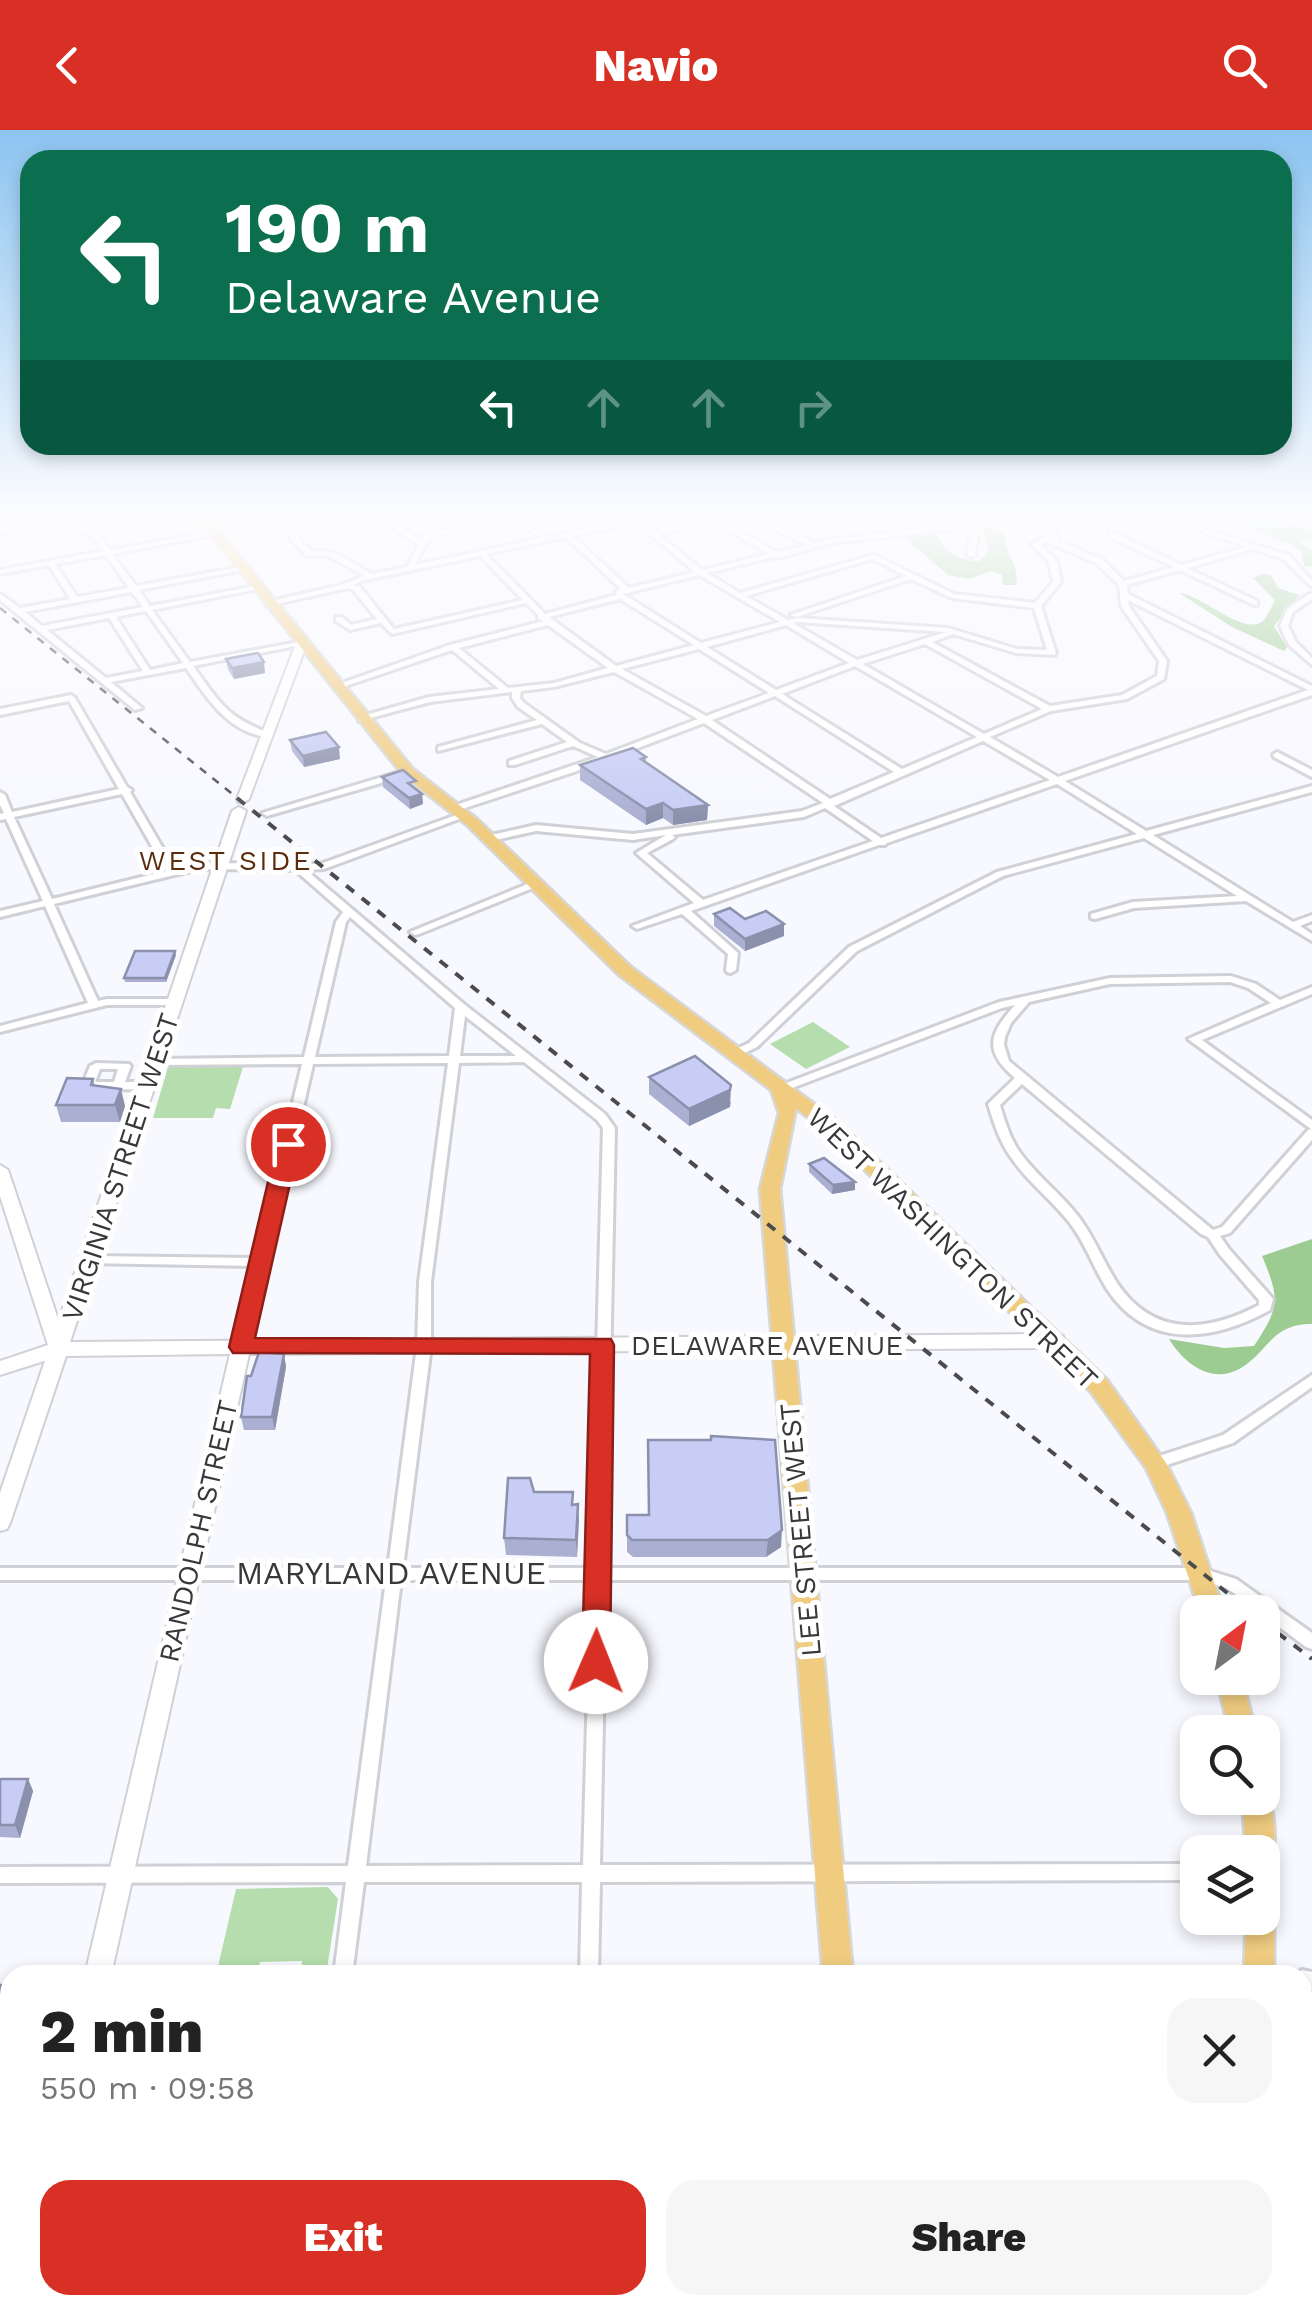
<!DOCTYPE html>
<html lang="en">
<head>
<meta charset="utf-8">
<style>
  :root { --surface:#fff; --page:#f6f6f6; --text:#222; --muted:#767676; --accent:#d93025 }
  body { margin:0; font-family:"Work Sans",sans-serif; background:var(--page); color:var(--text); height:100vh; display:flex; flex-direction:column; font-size:38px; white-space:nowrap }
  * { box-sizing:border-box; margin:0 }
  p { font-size:32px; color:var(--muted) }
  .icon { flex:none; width:55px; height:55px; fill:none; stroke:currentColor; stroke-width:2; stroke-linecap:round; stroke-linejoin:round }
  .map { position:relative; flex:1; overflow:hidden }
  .sheet { position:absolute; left:0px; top:1835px; width:1312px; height:350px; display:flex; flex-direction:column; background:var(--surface); border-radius:30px 30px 0 0; box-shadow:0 5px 15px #0003 }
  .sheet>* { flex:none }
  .banner { position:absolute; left:20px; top:20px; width:1272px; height:305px; border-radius:30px; box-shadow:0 5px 15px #0003; background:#0b6e4f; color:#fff; overflow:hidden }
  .needle { width:65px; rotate:32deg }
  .controls { position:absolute; left:1180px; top:1465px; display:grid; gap:20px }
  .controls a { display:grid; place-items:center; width:100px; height:100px; border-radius:20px; background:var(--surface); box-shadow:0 5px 15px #0003; font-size:50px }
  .pin { position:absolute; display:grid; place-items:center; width:85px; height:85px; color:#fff; margin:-42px; border:5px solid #fff; border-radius:50%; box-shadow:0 2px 10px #0007 }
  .me { position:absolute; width:110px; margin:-55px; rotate:1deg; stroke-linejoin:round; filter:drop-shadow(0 0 8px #0008) }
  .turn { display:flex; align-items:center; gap:35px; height:210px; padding:0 40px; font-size:45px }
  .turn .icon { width:130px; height:130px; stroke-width:2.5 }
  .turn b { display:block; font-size:70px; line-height:85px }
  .lanes { display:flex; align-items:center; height:95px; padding:0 40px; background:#0003; justify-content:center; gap:50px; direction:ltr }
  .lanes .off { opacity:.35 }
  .round { display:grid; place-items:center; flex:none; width:105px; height:105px; border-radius:30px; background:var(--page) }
  .overview { display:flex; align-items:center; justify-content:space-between; height:170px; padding:0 40px }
  h1 { font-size:60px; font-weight:800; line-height:75px }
  .cta { display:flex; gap:20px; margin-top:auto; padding:20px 40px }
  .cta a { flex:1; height:115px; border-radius:30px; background:var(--accent); color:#fff; font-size:40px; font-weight:800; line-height:115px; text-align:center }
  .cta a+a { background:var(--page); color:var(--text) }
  header { display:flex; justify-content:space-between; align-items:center; height:130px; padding:0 40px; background:var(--accent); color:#fff; font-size:45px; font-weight:800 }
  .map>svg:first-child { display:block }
  .green { fill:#b5ddad }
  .forest { fill:#9dcc93 }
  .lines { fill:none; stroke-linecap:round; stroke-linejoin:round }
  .minor-casing { stroke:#d0d1d6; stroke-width:6 }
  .tertiary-casing { stroke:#d0d1d6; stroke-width:4 }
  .secondary-casing { stroke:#d0d1d6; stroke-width:4 }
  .primary-casing { stroke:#d7d7d8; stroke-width:5 }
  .minor { fill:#fff; fill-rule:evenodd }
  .tertiary { fill:#fff; fill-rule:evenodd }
  .secondary { fill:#fff; fill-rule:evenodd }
  .primary { fill:#f0cc81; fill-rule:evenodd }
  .rail-far1 { stroke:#4b4b4e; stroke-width:2.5; stroke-dasharray:8 8; stroke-linecap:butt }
  .rail { stroke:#4b4b4e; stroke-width:4; stroke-dasharray:10 10; stroke-linecap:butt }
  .wall { fill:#abb0d3 }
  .shaded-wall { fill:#8b90ac }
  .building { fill:#c7cdf5; stroke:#8b90ac; stroke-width:2.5 }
  .route { fill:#d93025; stroke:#8d1f18; stroke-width:2.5 }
  .labels { text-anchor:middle; stroke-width:10; stroke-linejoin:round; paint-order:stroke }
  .far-quarter-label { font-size:28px; letter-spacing:2.5px; fill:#5b2c0e; stroke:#fff }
  .street-label { font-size:28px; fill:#38383a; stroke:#fff }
  .near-street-label { font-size:32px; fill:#38383a; stroke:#fff }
</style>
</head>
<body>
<header><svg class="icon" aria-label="back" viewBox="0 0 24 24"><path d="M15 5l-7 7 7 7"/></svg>Navio<svg class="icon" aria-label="search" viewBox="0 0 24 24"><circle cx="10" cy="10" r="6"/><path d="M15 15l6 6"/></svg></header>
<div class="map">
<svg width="1312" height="2185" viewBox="0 0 1312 2185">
  <rect width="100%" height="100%" fill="#f8f9ff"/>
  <g class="green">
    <path d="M813,892l37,25 -44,22 -36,-25z"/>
    <path d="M168,937h75l-13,42 -14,-1 -3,10h-60z"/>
    <path d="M328,1757l10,12 -12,76 -25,-2 1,-12 -42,1 -2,13h-42l20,-86z"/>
  </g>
  <g class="forest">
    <path d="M1218,385h49l45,17v7l-13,3 13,8v16h-8l-3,-15 -8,-6z"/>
    <path d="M982,396l22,8c1,19 16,32 12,51h-13l-1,-10 -11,-4 -23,8 -20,-4 -47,-40 35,-2c7,19 24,28 43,28l10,-10z"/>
    <path d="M1262,444l9,1 7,13 21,7 -25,31 13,21 -3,4 -52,-24 -53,-34c21,0 64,44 84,28 4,-4 9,-16 12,-21l-22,-22z"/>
    <path d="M1312,1109v85c-41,0 -43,27 -71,44 -30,18 -58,-6 -72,-29l55,9 30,-2c26,-39 26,-47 8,-90z"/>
  </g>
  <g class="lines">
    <g class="minor-casing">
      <g id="minor">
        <path d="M63,385h6l9,8 21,11 11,16 107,-19v4h-3l-102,19 24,32 110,-20v4h-3l-104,20 11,16 111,-21v4h-3l-106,21 38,52 114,-21v4h-3l-108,21c27,37 32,50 76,67v4c-40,-3 -62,-39 -83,-69l-75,14 31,26 -7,2 -135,-110v-6l20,14 50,-9 -21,-34 -49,9v-4l103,-19 -10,-13 -21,-11zM106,425l23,33 -52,9 -22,-33zM132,462l11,15 -101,19 -17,-14zM146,481l37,52 -33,7 -34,-53zM109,488l34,53 -37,7 -59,-48z"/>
        <path d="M269,385h6l36,36 23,1 38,22 35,-7 12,-22 -33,-21 -10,-9h7l8,5 23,-5h10l-1,1 -27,7 25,17 1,-3 65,-22h9l-68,25 -13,25 127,-27 -37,-23h7l37,22 55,-12 -19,-10c11,0 20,8 31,8 17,-2 32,-8 49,-8l-1,1 -21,5 11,9 60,-13 26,-2 -1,1 -18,4 55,32 31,-7 -65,-30h8l65,28 17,-4 132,-15 -8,-9h6l16,17 -3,23 -4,2 -4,-2 3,-23 -3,-4 -135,15 -55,15 -3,-1 -67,16 33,20 134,-38 80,39 81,9 18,-21 -4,-20 -18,-18 13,-7 8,1 -7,-16 4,-2 4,2 6,19 43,18 22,22 50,-14 -65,-30v-4h6l66,32 66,-18 -87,-30 -1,-2 130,40 23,26v6l-29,-28 -30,-10 -66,19 70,33v4h-3l-74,-35 -53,15 1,9 184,92v9l-247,86 81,50 166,-45v6l-159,43 140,87 19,-7v6l-12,5 12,8v7l-66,-40 -112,7 -39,11 -4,-1v-4l42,-12 104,-6 -93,-58 -141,38 -146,75 -100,96 -19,9h-8l-2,-2 2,-2 19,-9 100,-96 148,-75 140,-38 -80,-50 -170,59 -2,2h-6l-188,66 47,42 -2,17 -5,3 -4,-1 -1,-2 2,-16 -46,-40 -45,15 -5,-3 62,-23 -58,-50 30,-18 -33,5 -97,-9 -46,10 -5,-3 2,-2 49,-11 97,9 169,-23 21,-8 -119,-80 -130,49 -115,38h-6v-4l145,-49 -25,-11 -58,19h-6v-4l58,-19 -25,-18 -104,27v-4l99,-27 -19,-13 -6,-9v-6l-82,10 -71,19v-4l70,-20 70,-8 -47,-39 -112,38 -7,-2 117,-41 94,-24 -6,-2v-4l-12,-12 -134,31 -11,-11 -31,7 -14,-9v-4h6l9,8 26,-6 -23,-28 -6,-3 -81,18v-4l74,-17 23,-9 -35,-20 -23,-1zM714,392l55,32 -67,16 -44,-36zM636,393l11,12h4l44,37 -66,16 -56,-52zM566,407l55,52 -5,2v4l-71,19 -59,-60zM1047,412l49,21 23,22 2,21 38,55 -2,15 -35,19 -72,11 -118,-64 21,-8 63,19 39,2 1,-2 -15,-47 20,-24 -4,-21 -17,-16zM480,426l43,44 -129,29 -34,-42 -7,-2 8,-4zM873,429l33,17 -116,39 7,2 114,-38 41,19 82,10 13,42 -30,-1 -69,-21 -151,-10 -9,2 -42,-24zM699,445l81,47 -79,21 -78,-49zM620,469l74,46 -78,21 -67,-49zM1128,470l180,90 -250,87 -68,-40 61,-26 76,-12 37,-20 3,-18 -38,-55zM797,492l149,10 -89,28 -64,-37zM548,495l60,43 -54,15 -46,5 -49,-40zM786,495l63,38 -73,27 -69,-43zM925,514l117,65 -58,25 -121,-70zM699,519l70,44 -63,23 -84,-47zM855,536l122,71 -75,32 -120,-75zM614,542l84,47 -92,35 -26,-11 -56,-40 -4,-5 1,-7 33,-4zM775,566l119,76 -64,27 -118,-79zM983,611l67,39 -169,58 -47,-32zM825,678l48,33 -170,59 -56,-47 26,-14 2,-2 -3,-2 132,-18z"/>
        <path d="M840,385h9l9,5 -6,1z"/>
        <path d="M804,389h4l40,16 -7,2 -37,-16z"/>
        <path d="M1309,464h3v5l-19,13 -5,14 8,16 16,16v7l-23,-20 -9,-19 7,-17z"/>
        <path d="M71,565l4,3 52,89 5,3 -2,2 45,77 24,-6 121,1 142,-51h6l2,2 -146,54 -18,1 159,135 140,109 10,14 -9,440h595l35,11 76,54v16l-6,-2 -44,-33v-2l-36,-24 -25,-8h-595l-6,285 598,-1v16l-598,2 -2,93h-18l2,-93h-218l-12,93h-18l12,-93 -346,1v-16l348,-1 38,-286h-386v-12h388l29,-222 2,-64 29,-219 -135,1 -45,198 -22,88h-10l-2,-3 20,-81 -170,-3 -1,-3 6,-4 167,2 46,-194 -146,1 -6,-3 6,-3 148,-2 32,-135 7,-10 -48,-42 -96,-1 -145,35 44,97 9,-2h68l5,3 -5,3h-68l-107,27v-6l88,-23 -43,-97 -45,11v-6l43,-10 -37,-82 -6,1v-6l4,-1 -4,-8v-13l5,3 7,17 107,-23 -50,-88 -69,14v-6zM122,664l44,77 -114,28 -38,-82zM350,787l105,91 -6,48 -134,1 31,-135zM465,886l51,40h-56zM524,932l73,58 6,8 -12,440h-188l28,-222v-64l28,-219zM401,1450h190l-8,285 -217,1z"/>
        <path d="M1277,622l35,18v7l-38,-20 -1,-2z"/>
        <path d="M399,642l5,3 -2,2 -132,38 -3,1 -5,-3z"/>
        <path d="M535,751l5,3 -2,2 -119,48 -4,1 -5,-3z"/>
        <path d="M1231,846l25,8 24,16 32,-13v7l-110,46 110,80v20l-82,93 -10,3 9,13 44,50 -3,11c-57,32 -123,40 -163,-21 -14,-22 -22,-47 -38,-67 -17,-22 -40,-39 -56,-62 -13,-17 -19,-36 -25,-56l27,-26c-32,-27 -26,-44 0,-73l-13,3 -218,83 -4,2 -6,-4 2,-2 223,-85 111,-24zM1230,852l18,6 23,15 -83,36 123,90 -3,1 -86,97 -9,3 -204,-169 -5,-16 1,-8 6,-14 18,-21 81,-18zM1022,954l179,150 7,3 12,18 39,45v5c-52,28 -106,32 -142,-22 -14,-22 -23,-46 -39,-67 -17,-22 -40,-39 -57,-62 -11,-15 -16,-32 -21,-49z"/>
        <path d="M96,933l33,1 2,2 -6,16h23l6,4 -6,4 -64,-2 -2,-2 8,-20zM100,939h18l-4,13h-19z"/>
        <path d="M1312,1245v12l-79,56 -78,26 -5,-2 -2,-4 2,-4 73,-24z"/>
        <path d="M1302,1840l10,2v18l-10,-2v-13h-8z"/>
        <path d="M1302,2048l10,4v21l-10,-4z"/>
        <path d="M291,2175h20l-1,10h-20z"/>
        <rect x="572" y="2175" width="20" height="10"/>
      </g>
    </g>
    <g class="tertiary-casing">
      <g id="tertiary">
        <path d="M82,385h20l-102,19v-6z"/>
        <path d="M0,1035l8,5 60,179 -2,5 -66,21v-14l48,-16 -48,-149z"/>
        <rect x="0" y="2136" width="10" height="30"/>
      </g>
    </g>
    <g class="secondary-casing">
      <g id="secondary">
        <path d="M297,511l10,2 -58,156 -6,4 -5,-1 -1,-3z"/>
        <path d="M239,677l7,4 -176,531 986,-8 7,2 2,5 -2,5 -7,2 -807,6 -138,621h-26l145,-621 -164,2 -56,167 -3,6 -7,2v-38l232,-682z"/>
        <path d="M10,2171v4h28l-3,10h-30z"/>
      </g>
    </g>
    <g class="primary-casing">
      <g id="primary">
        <path d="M195,385h11l207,254 64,50 154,148 206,154 270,259 59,83 25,50 33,99h-24l-33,-99 -21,-45 -55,-76 -268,-263 -27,-21 -16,81 73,786h-30l-63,-786 19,-76 -8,-23 -152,-115 -152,-150 -64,-50z"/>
        <path d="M1216,1548h26l14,54h-26z"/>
        <path d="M1262,1658c13,14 16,56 8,73l-8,3v-12h-16l-4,-54h20z"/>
        <path d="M1262,1775l8,3 4,10v57h-30l2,-57h16z"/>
        <path d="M846,2175h34l1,10h-34z"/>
        <rect x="1240" y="2175" width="34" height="10"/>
      </g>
    </g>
    <use href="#minor" class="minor"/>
    <use href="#tertiary" class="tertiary"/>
    <use href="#secondary" class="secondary"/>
    <use href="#primary" class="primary"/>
    <path class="rail-far1" d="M0,478l240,192"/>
    <g class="rail">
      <path d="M237,668l1014,814"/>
      <path d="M1262,1491l50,38"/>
    </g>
  </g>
  <g class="wall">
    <path d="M226,529l39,14 -31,6 -6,-9z"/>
    <path d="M290,610l50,19 -36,8 -12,-16z"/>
    <path d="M646,627v6l62,42 -1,15 -34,5 -10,-7 -17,7 -66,-45v-15z"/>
    <path d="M382,647l35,13 5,4 1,10 -13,5 -27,-22z"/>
    <path d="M714,784l31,5 39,17 -39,15 -31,-25z"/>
    <path d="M176,825l-10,27h-41l-1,-4z"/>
    <path d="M649,947l82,25 -1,5 -41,19 -40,-32z"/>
    <path d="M93,949l2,7 30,20 -5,16h-59l-5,-17z"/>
    <path d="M809,1034l46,26 -23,4 -23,-22z"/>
    <path d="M284,1224l2,13 -11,63h-31l-3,-13 10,-41z"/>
    <path d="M711,1310l70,107 -15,10h-133l-6,-5v-37h22z"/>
    <path d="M534,1362l39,13 5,-1 -1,53 -71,-2 -2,-17z"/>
    <path d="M0,1649h28l5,12 -13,47 -20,-1z"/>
    <path d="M0,1855l8,6h2v133h-10z"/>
  </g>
  <g class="shaded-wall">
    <path d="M174,385h17l1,1 -18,3z"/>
    <path d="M264,532l1,11 -31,6 -2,-11z"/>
    <path d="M339,617l1,12 -36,8 -1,-11z"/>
    <path d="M422,664l1,10 -13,5 -1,-11z"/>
    <path d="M663,673v15l-17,7v-16z"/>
    <path d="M708,675l-1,15 -34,5v-15z"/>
    <path d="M784,794v12l-39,15v-12z"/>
    <path d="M175,821l1,4 -10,27 -1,-4z"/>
    <path d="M731,955l-1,22 -41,19v-17z"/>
    <path d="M121,959l4,17 -5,16 -5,-17z"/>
    <path d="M855,1052v8l-23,4 1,-9z"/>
    <path d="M284,1224l2,13 -11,63 -3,-13z"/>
    <path d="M578,1374l1,18 -2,35 -1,-17z"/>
    <path d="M782,1400l-1,17 -15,10 2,-17z"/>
    <path d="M28,1649l5,12 -13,47 -5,-13z"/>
  </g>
  <g class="building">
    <path d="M258,523l6,9 -32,6 -6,-9z"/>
    <path d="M326,602l13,15 -36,9 -13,-16z"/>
    <path d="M633,618l13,9 -5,2 67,46 -35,5 -10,-7 -17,6 -66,-44z"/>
    <path d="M403,640l13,11 -8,2 14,11 -13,4 -27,-21z"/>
    <path d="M730,778l15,11 21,-8 18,13 -39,15 -31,-25z"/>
    <path d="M135,821h40l-10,27h-41z"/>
    <path d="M695,926l36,29 -1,5 -41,19 -40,-32z"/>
    <path d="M67,948l26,1 -2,6 30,4 -6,16h-59z"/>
    <path d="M824,1028l31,24 -22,3 -24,-21z"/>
    <path d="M259,1222l25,2 -12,63h-31l6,-41h4z"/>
    <path d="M711,1306l64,4 7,90 -14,10h-136l-5,-5v-20h22l-1,-75h63z"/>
    <path d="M508,1348h22l4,14h39l-1,13 6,-1 -2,36 -72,-2z"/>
    <path d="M0,1649h28l-13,46h-15z"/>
    <path d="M0,1855h4l-2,6h8v119h-10z"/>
    <path d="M795,2175h27v10h-26z"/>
    <path d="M155,2179l99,6h-100z"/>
  </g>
  <linearGradient id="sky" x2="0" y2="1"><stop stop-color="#8cc4f0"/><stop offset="0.56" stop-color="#fcfcff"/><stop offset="1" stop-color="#fcfcff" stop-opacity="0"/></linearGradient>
  <rect width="1312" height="690" fill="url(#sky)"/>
  <path class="route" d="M288,1008l11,6 -44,194 356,1 3,6 -4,317 -4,9 -10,4 -10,-4 -4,-9 8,-308 -357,-1 -4,-6 48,-203z"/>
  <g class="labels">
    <g class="far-quarter-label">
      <text x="226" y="740">WEST SIDE</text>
    </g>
    <g class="street-label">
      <text transform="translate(120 1037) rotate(-72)" y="10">VIRGINIA STREET WEST</text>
      <text transform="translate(953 1118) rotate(44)" y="10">WEST WASHINGTON STREET</text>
      <text x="767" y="1225">DELAWARE AVENUE</text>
      <text transform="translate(800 1400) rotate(-95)" y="10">LEE STREET WEST</text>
      <text transform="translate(198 1401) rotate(-77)" y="10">RANDOLPH STREET</text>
    </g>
    <g class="near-street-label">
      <text x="391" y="1454">MARYLAND AVENUE</text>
    </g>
  </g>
</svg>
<div class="controls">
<a><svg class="needle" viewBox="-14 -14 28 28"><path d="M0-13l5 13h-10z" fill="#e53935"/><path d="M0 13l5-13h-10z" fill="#767676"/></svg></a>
<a><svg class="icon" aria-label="search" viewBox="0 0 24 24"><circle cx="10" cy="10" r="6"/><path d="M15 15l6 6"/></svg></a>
<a><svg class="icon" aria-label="layers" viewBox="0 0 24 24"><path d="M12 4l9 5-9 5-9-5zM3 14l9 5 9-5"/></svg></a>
</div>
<div class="pin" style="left:288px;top:1014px;background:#d93025"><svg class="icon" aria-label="arrive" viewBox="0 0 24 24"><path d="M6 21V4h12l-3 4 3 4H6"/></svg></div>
<svg class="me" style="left:596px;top:1532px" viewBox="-20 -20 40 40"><circle r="19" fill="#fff"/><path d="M0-13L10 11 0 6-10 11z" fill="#d93025"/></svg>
<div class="banner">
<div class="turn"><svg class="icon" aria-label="left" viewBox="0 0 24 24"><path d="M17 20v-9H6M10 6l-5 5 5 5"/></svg><div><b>190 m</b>Delaware Avenue</div></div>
<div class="lanes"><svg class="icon" aria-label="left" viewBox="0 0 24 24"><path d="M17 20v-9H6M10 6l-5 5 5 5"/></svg><svg class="icon off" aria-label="ahead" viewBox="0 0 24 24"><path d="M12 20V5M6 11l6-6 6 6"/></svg><svg class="icon off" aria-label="ahead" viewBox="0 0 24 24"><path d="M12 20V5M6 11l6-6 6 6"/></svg><svg class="icon off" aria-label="right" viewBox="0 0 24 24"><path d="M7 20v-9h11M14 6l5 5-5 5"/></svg></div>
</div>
<section class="sheet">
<div class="overview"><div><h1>2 min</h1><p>550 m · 09:58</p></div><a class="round"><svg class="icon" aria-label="close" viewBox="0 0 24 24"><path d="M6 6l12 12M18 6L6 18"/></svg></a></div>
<div class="cta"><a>Exit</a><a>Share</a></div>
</section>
</div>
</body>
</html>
